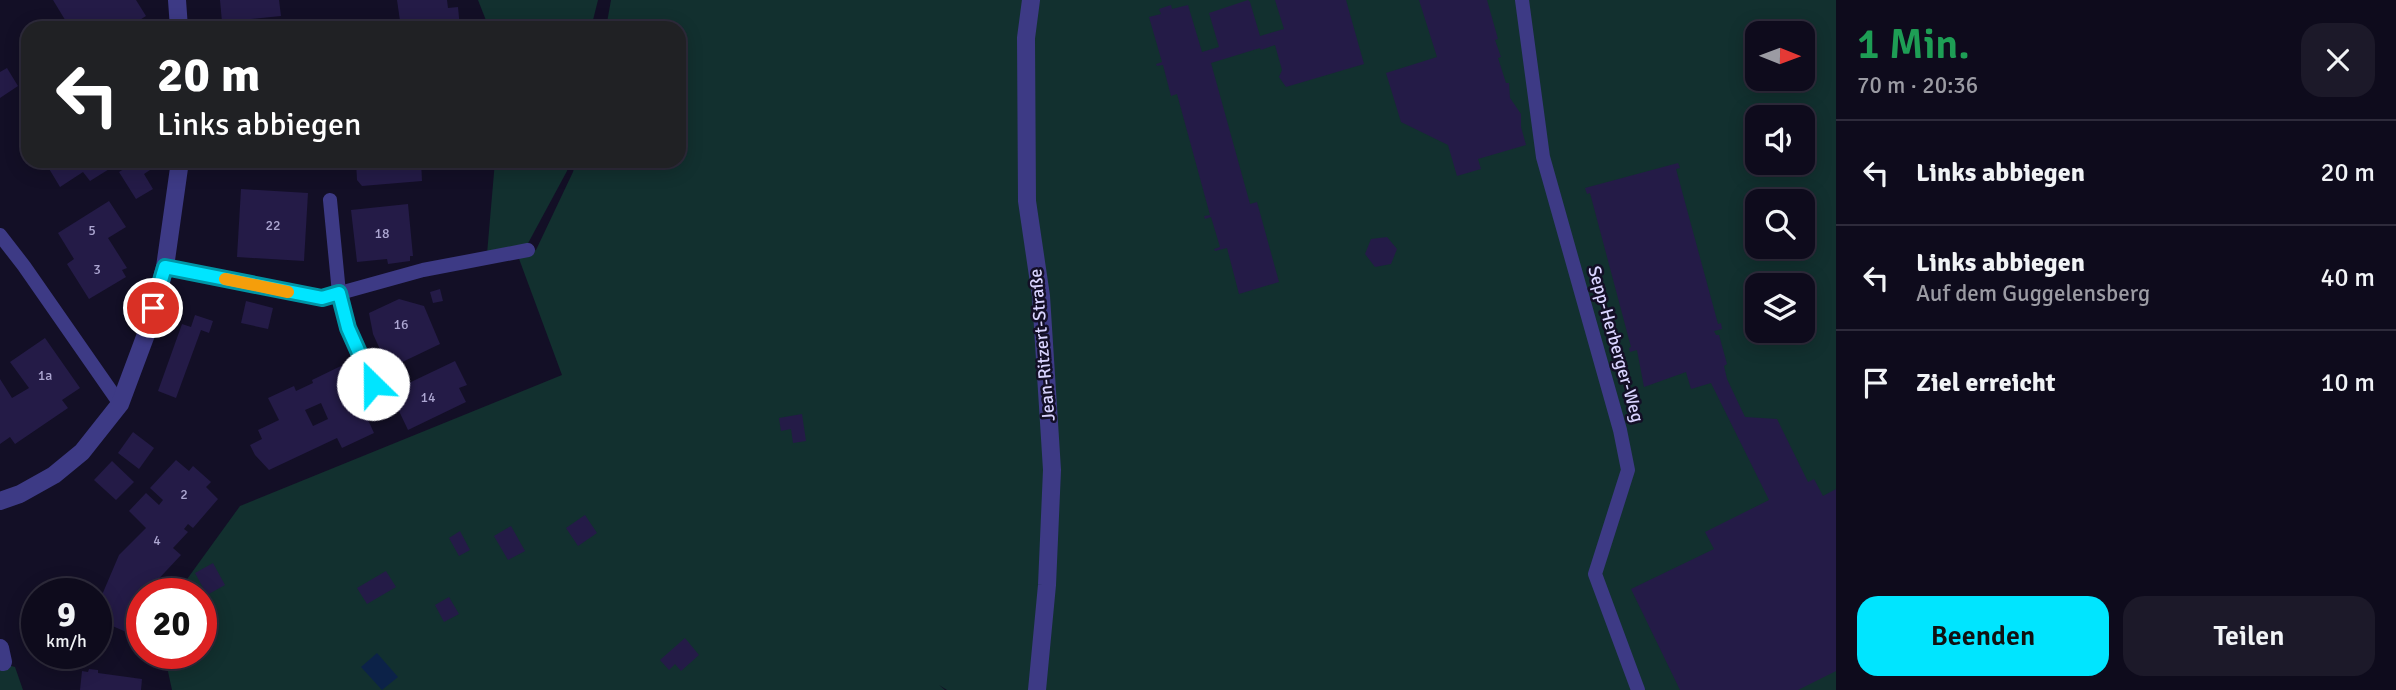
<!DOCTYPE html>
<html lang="de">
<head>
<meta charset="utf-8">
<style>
  :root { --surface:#0e0b1c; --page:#1c1929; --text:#f1f3f6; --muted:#9b9ba3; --line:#2e2b3b; --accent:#00e5ff }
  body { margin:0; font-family:Signika,sans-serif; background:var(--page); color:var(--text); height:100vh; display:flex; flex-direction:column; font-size:26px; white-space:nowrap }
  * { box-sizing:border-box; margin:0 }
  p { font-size:23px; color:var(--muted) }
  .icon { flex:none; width:38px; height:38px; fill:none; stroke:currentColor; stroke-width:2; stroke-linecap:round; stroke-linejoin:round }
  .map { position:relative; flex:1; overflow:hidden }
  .panel { display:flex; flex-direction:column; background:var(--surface); width:560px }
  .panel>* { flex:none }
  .top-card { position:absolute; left:21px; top:21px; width:665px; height:147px; border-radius:21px; box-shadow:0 4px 18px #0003,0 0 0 2px var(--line); background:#202124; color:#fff; overflow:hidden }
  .needle { width:46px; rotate:91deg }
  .fabs { position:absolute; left:1745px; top:21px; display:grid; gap:14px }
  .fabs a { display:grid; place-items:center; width:70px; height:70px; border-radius:14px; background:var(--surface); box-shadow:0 4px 18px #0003,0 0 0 2px var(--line); font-size:35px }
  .speed { position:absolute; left:21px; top:578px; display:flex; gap:14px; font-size:35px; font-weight:700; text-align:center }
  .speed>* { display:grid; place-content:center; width:91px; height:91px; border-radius:50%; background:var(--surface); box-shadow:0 4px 18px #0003,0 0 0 2px var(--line); line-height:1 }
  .speed small { font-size:18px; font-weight:400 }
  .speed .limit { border:10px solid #d22; background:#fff; color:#111 }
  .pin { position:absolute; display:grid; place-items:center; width:60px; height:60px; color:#fff; margin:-30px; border:4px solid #fff; border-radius:50%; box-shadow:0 2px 7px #0007 }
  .me { position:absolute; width:77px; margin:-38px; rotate:337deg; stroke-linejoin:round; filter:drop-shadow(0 0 5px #0008) }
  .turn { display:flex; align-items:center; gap:24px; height:147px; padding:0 21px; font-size:32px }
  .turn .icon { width:91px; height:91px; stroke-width:2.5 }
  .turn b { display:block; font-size:49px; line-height:60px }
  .round { display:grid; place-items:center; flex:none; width:74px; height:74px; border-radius:21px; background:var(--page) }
  .overview { display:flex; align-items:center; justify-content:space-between; height:119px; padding:0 21px }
  h1 { font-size:42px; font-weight:600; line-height:52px; color:#1e9e55 }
  .button { display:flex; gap:14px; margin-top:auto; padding:14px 21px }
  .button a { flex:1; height:80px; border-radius:21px; background:var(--accent); color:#111; font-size:28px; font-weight:600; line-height:80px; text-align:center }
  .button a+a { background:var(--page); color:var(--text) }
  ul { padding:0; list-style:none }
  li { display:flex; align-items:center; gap:21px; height:105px; padding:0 21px; border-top:2px solid var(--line) }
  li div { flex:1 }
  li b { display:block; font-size:26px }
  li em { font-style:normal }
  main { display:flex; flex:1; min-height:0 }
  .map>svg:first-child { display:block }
  .green { fill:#12302f; fill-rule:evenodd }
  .water { fill:#0c2248 }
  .building { fill:#241b47; fill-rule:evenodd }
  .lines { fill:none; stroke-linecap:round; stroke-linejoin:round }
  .service { stroke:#3d3a85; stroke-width:14 }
  .minor { stroke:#3d3a85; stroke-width:18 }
  .route-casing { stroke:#0095a6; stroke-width:18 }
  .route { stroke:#00e5ff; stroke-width:12 }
  .slow { stroke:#f59e0b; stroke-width:12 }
  .labels { text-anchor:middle; stroke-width:5; stroke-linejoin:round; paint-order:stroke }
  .number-label { font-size:14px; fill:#aca6d1 }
  .street-label { font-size:18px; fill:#d9d4ff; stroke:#130f26 }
</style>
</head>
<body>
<main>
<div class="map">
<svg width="1836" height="690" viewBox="0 0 1836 690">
  <rect width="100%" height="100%" fill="#130f26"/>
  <g class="green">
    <path d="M478,0h120l-7,28h-102z"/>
    <path d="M611,0h1225v690h-889l-8,-5 6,5h-773l-8,-37h37v-60h-24l63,-87 322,-131 -44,-119 18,-6 37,-78 3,-11h103v-133h-73zM1757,33h45v46h-45zM1757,117h45v46h-45zM1757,201h45v46h-45zM1757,285h45v46h-45z"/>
    <path d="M495,161h73l-1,10 -41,76 -39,7z"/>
    <path d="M0,663l15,4 8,23h-23z"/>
  </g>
  <path class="water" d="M377,653l21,24 -16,13 -21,-23z"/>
  <g class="building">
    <path d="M53,0h83l10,16 -19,12h-57z"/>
    <path d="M220,0h59l2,16 -59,6z"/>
    <path d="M397,0h50l1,8 10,-1 2,21h-59z"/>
    <path d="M1248,0l2,2 10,34 24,-7 -9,-29h71l18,64 -78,23 -7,-10 3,-7 -7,-25 -14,5 -1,-2 -49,15 39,141 7,-2 22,80 -40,12 -12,-46 -12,3 -1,-2 6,-2 -9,-30 -6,2 -1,-3 6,-1 -33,-121 -6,2 -8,-31 -6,1 -1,-2 6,-2 -13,-45 12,-3 -2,-5 12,-4 1,4 16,-4 14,47 17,-5 -10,-34z"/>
    <path d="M1419,0h68l11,39 -3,1 6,17 -3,1 8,25h3l1,15 11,16v13l5,18 -48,14 3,10 -24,7 -9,-31 -47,-23 -15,-49 51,-16z"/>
    <path d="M7,68l11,18 -18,12v-26z"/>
    <path d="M37,161h85l-32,20 -7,-9 -23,15 -15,-25 -6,3z"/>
    <path d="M137,161h7l6,9 -6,4 9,15 -17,10 -17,-27z"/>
    <path d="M356,161h65l1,20 -60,5 -5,-6z"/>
    <path d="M1678,163l2,5 -4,1 42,155 3,-1 1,6 -8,2 2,4h3l8,29 -3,2 3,13 18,38 32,2 31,63 6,-3 9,17 13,-7v182l-38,19h-118l-49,-101 83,-40 -9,-17 64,-32 -58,-117 -20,6 -5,-17 -42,15 -7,-37 -7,2 -1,-4 2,-1 -41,-154 -3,1 -2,-6z"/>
    <path d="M241,189l67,4 -4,68 -67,-4z"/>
    <path d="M109,201l17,26 -18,11 19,30 -5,2 4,7 -37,22 -22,-35 7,-5 -16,-26z"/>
    <path d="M408,204l5,52h-3v5l-22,3 -1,-5 -30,3 -6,-52z"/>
    <path d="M1387,237l10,12 -6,15 -16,3 -10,-13 6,-15z"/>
    <path d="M440,289l3,12 -10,2 -3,-11z"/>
    <path d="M399,299l25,7 16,38 -46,22 -11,-10 -10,-22 -4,-21z"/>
    <path d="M246,301l27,7 -5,21 -27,-6z"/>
    <path d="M195,315l18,6 -4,12 -8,-3 -25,68 -18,-7 24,-67 9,3z"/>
    <path d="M45,338l35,50 -18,12 6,8 -53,36 -5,-7 -10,7v-65l12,19 17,-10 -19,-26z"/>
    <path d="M455,361l12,24 -8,3 7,14 -58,28 -18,-38z"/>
    <path d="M343,365l31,68 -32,15 -5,-10 -68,32 -14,-15 -5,-10 12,-6 -4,-9 21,-10 -11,-22 26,-12 2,5 17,-8 -1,-3zM321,403l7,16 -15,7 -8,-16z"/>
    <path d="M802,414l4,27 -13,2 -2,-14 -10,2 -2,-13z"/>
    <path d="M133,432l21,16 -15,21 -21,-16z"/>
    <path d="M176,460l13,11 4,-5 18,16 -5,5 12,12 -25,29 -5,-4 -4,5 4,3 -15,16 8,7 -30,32 -2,6h-7v16l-11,25 -35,-15v-10l23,-54 27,-27 -17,-17 17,-18 13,12 4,-5 -13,-12z"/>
    <path d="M112,461l22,21 -18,18 -22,-20z"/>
    <path d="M585,515l12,18 -19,13 -12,-18z"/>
    <path d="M511,526l14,25 -17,9 -14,-24z"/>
    <path d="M460,531l10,19 -11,6 -10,-18z"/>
    <path d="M213,563l12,22 -18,10 -12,-22z"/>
    <path d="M386,571l10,16 -29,17 -10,-16z"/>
    <path d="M449,597l10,17 -15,8 -9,-17z"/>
    <path d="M37,614v23h-8l-2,-22z"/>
    <path d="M685,638l14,17 -18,16 -6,-7 -6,6 -9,-10z"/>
    <path d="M89,669l9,1v3l44,6 -1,11h-61l2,-19 6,1z"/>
  </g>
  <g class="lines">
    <g class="service">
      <path d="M1522,0l21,157 77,273 8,40 -33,104 43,116"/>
      <path d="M330,200l9,93 9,35 25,56"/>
      <path d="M0,235l24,31 96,138"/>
      <path d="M165,267l157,31 101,-28 105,-20"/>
    </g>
    <g class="minor">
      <path d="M177,0l2,28"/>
      <path d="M1031,0l-5,38 1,163 14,95 11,174 -5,115 -10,105"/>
      <path d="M0,501l20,-7 34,-19 28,-23 38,-48 28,-75 17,-62 15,-106"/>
      <path d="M0,648l3,14"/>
    </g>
  </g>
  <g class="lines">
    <g class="route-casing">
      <path id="route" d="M153,308l12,-41 157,31 17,-5 9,35 25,56"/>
    </g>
    <use href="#route" class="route"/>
    <path class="slow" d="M225,279l63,13"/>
  </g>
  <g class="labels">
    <g class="number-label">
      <text x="273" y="230">22</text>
      <text x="92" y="235">5</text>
      <text x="382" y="238">18</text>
      <text x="97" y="274">3</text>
      <text x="401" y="329">16</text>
      <text x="45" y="380">1a</text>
      <text x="428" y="402">14</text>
      <text x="184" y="499">2</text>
      <text x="157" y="545">4</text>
    </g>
    <g class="street-label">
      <text transform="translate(1616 344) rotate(74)" y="6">Sepp-Herberger-Weg</text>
      <text transform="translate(1042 345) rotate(-95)" y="6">Jean-Ritzert-Straße</text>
    </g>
  </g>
</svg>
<div class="fabs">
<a><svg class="needle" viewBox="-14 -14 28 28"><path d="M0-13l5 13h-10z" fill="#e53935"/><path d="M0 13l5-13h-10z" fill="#9b9ba3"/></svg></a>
<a><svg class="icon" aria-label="sound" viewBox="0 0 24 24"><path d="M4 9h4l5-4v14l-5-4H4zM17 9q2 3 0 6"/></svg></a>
<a><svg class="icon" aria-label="search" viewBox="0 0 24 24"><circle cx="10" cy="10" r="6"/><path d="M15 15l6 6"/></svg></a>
<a><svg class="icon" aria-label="layers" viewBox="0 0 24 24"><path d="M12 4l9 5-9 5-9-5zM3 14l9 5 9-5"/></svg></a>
</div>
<div class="speed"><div>9<small>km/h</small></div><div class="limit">20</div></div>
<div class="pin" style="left:153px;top:308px;background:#d93025"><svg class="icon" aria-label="arrive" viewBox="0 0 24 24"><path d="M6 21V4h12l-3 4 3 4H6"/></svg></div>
<svg class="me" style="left:373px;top:384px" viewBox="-20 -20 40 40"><circle r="19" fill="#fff"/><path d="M0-13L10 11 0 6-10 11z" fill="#00e5ff"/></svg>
<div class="top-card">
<div class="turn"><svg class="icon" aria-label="left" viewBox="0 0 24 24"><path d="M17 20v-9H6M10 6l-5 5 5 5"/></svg><div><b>20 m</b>Links abbiegen</div></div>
</div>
</div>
<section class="panel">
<div class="overview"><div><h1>1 Min.</h1><p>70 m · 20:36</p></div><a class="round"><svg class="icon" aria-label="close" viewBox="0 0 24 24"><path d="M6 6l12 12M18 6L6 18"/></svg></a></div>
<ul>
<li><svg class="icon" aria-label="left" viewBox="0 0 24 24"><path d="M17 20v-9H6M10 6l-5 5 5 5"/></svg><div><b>Links abbiegen</b></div><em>20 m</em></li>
<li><svg class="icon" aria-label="left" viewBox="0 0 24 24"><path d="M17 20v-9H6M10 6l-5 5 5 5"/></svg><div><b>Links abbiegen</b><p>Auf dem Guggelensberg</p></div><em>40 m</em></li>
<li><svg class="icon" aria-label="arrive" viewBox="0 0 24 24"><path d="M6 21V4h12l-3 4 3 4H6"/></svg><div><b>Ziel erreicht</b></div><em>10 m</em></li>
</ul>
<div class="button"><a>Beenden</a><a>Teilen</a></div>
</section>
</main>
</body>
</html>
